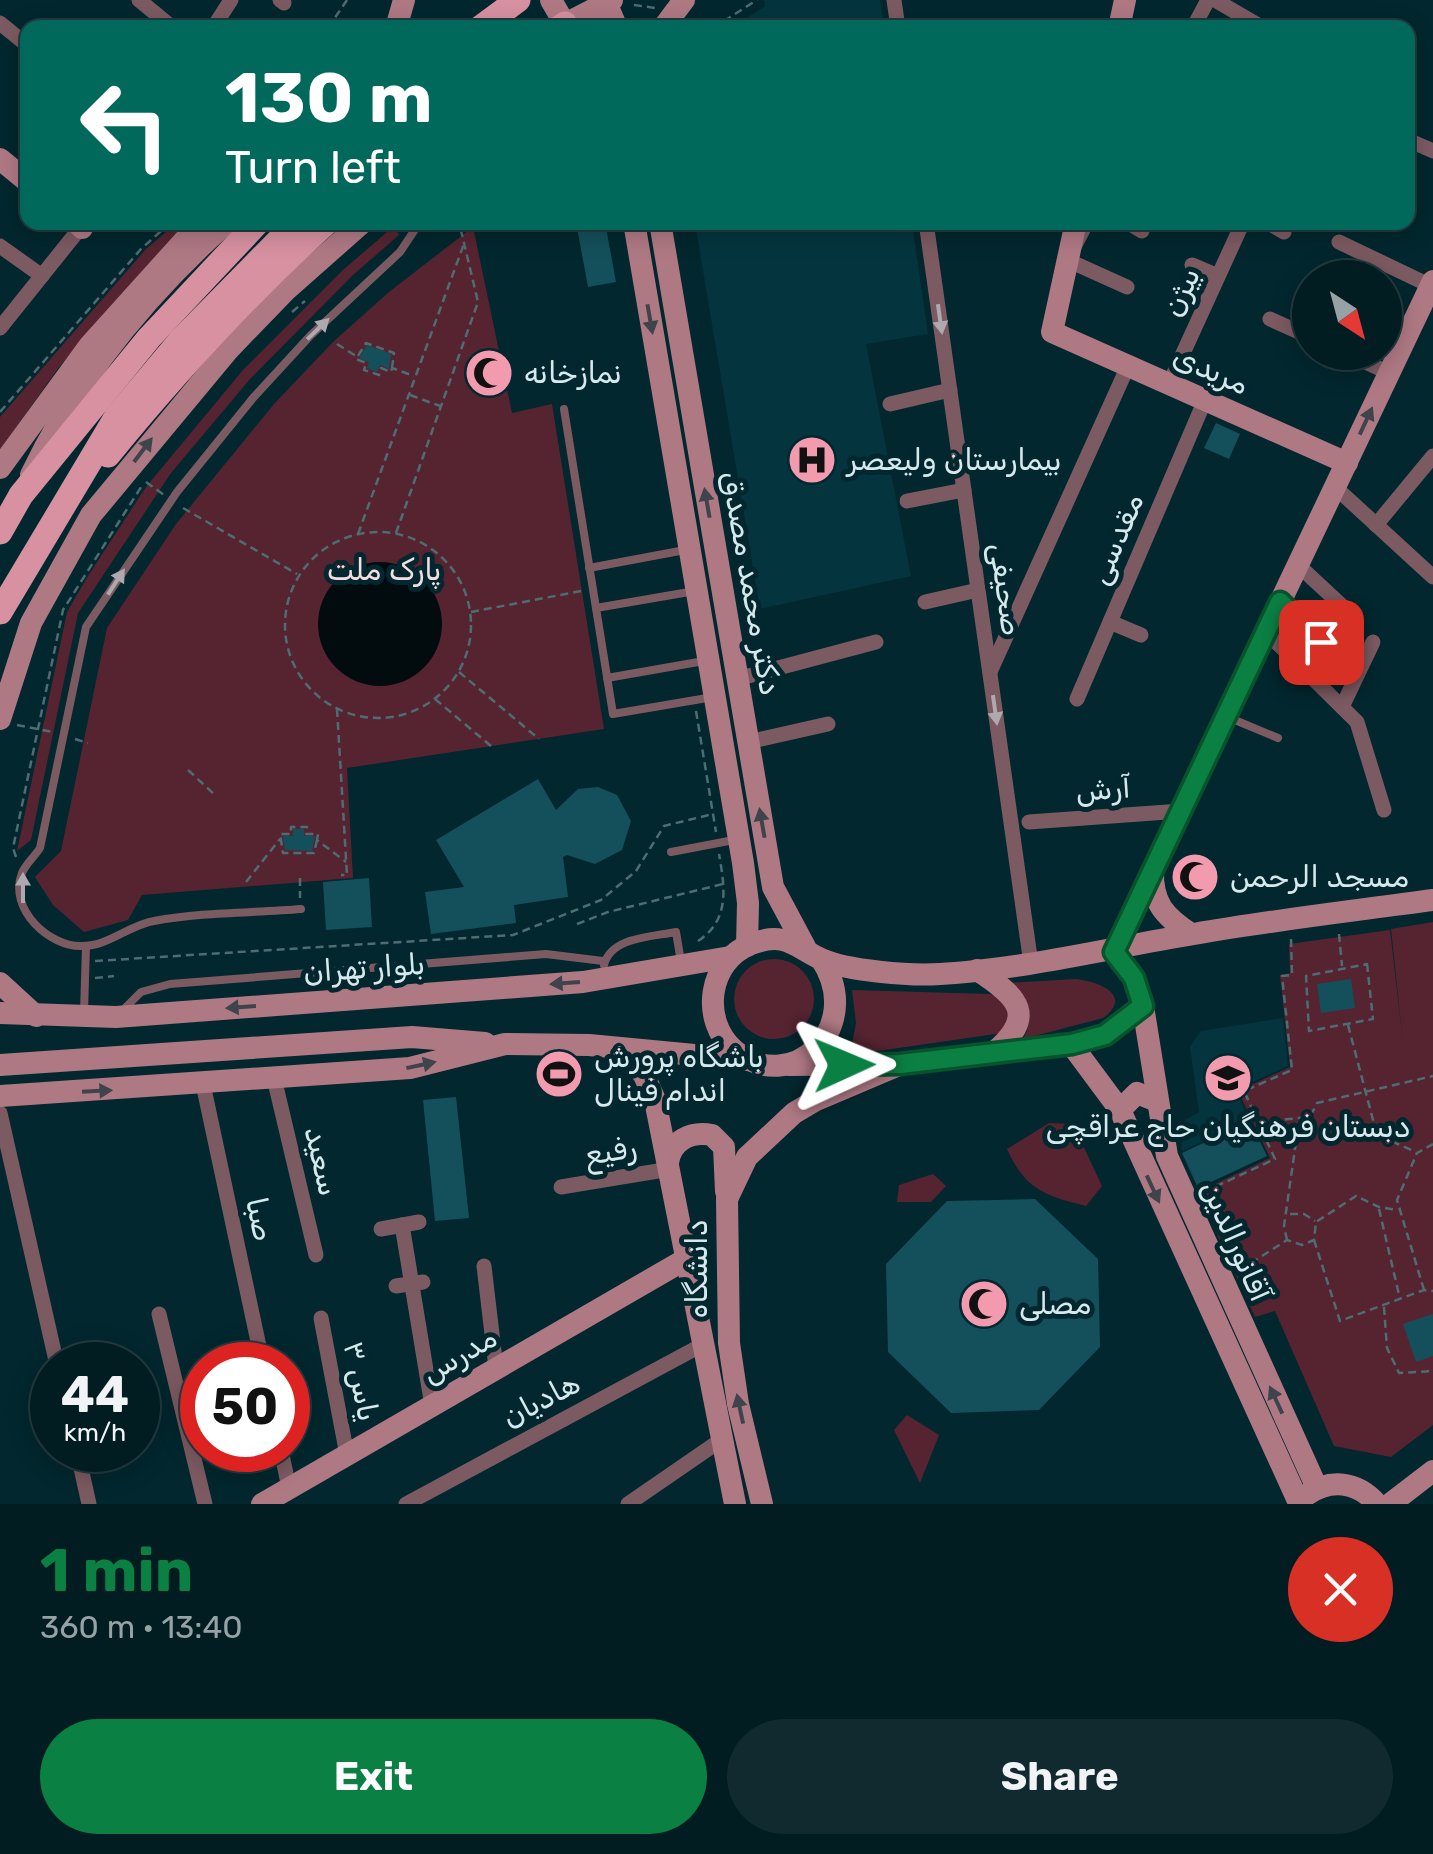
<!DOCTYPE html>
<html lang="en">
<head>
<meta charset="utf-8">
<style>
  :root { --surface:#021d22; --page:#102a2f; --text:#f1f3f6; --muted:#96a2a5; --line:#233b40; --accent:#0b8043 }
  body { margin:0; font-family:Rubik,"Noto Sans Arabic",sans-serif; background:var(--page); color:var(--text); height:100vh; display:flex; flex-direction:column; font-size:38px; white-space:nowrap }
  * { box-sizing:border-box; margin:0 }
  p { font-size:32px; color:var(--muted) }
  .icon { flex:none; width:55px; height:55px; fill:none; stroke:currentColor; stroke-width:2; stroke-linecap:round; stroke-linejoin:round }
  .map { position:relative; height:1504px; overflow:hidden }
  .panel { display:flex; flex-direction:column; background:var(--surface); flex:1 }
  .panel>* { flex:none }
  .guide { position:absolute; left:20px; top:20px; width:1395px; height:210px; border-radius:20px; box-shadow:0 5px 25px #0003,0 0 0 2px var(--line); background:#00695c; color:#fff; overflow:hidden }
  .needle { width:65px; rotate:144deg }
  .tools { position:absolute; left:1292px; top:260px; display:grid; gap:20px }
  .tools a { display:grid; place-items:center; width:110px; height:110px; border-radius:50%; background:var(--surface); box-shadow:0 5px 25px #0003,0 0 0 2px var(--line); font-size:50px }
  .speed { position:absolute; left:30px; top:1342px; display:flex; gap:20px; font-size:50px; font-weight:700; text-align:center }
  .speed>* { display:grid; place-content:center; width:130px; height:130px; border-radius:50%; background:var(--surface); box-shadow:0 5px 25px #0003,0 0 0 2px var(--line); line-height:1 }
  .speed small { font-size:25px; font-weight:400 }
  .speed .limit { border:15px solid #d22; background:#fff; color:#111 }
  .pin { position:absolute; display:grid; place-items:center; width:85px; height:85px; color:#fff; margin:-42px; border-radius:20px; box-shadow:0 5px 15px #0006 }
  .me { position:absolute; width:110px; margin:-55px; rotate:89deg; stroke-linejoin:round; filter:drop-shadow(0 0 8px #0008) }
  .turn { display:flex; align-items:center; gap:35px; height:210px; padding:0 40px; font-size:45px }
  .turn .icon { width:130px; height:130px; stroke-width:2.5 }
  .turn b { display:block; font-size:70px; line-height:85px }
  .round { display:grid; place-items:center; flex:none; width:105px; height:105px; border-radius:52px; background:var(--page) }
  .overview { display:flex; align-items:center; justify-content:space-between; height:170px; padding:0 40px }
  h1 { font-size:60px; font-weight:700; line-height:75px; color:var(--accent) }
  .cta { display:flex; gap:20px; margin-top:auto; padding:20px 40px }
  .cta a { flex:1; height:115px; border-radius:60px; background:var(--accent); color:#fff; font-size:40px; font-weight:700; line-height:115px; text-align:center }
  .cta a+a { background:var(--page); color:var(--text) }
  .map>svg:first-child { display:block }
  .built { fill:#04353e }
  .green { fill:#562431 }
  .water { fill:#020c0f }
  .building { fill:#14505b }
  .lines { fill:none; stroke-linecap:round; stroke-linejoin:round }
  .path { stroke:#4e6c72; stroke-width:2.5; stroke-dasharray:8 5; stroke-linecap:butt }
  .lane { stroke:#7c5a61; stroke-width:8 }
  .street { stroke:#7c5a61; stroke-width:15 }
  .secondary { stroke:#af7984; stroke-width:22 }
  .primary { stroke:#d791a0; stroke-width:25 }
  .oneway { fill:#3f444c }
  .oneway2 { fill:#aea9ae }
  .route-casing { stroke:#07532c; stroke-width:25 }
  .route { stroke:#0b8043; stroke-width:18 }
  .labels { text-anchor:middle; stroke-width:10; stroke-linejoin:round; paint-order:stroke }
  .street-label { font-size:30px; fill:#d6e9ed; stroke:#02272e }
  .poi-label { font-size:30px; fill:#d6e9ed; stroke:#02272e; text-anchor:start }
  .park-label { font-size:30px; fill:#f5dee2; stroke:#02272e }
</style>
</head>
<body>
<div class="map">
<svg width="1433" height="1504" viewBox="0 0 1433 1504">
  <rect width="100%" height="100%" fill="#02272e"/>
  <g class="built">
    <path d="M764,0h116l4,27h-151l32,-21z"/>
    <path d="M695,223h217l16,111 -62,10 45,232 -151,33z"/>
    <path d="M1283,1018l5,48 -53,24 15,30 -68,31 -2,-28 19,-11 -9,-65 11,-16z"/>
  </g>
  <g class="green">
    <path d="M177,223h11l-129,144 -59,83v-33l146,-168z"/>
    <path d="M394,226l5,9 -46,40 -103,104 -79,94 -93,140 -47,227 -14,11 50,-239 21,-36 58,-89 97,-117 100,-100z"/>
    <path d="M473,227l39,186 40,-9 52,325 -257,39 6,110 -211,17 -14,25 -44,12 -31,-27 -18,-28 26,-26 46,-223 69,-104 98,-120 59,-62 56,-50z"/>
    <path d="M1433,922v503l-42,32 -57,-11 -59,-135 -20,6 -57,-125 72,-34 -32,-67 52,-24 -10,-92 10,-2 -1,-29 101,-14 13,112 -12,-113z"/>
    <circle cx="774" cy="999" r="40"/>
    <path d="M1075,979c21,2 60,15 28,39l-80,21c14,-25 3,-38 -16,-56z"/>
    <path d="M852,990l138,4 10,3 12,16 -10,20 -152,22 6,-32z"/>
    <path d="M1049,1123l24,1 29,62 -16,20c-42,-10 -61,-17 -79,-57z"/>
    <path d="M933,1174l13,12 -15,16h-34l2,-17z"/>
    <path d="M907,1415l32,20 -19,48 -26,-53z"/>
  </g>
  <circle class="water" cx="380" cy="624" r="62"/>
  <g class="building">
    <path d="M576,222h29l11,60 -28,5z"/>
    <path d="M367,345l24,9 -2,15 -9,-4 -3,7 -10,-4 2,-6 -10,-4z"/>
    <path d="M498,358l5,25 -24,5 -5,-25z"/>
    <path d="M1216,423l24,11 -11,25 -25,-11z"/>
    <path d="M538,779l18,31 22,-21 20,-2 19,8 14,26 -9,29 -27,14 -28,-9 -4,2 5,40 -54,8 2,18 -85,11 -6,-42 39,-5 -28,-47z"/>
    <path d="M293,829h11v7h11l-3,15 -27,-1 -2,-14h10z"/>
    <path d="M369,878l3,49 -46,3 -3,-48z"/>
    <path d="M1351,979l4,29 -34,5 -4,-29z"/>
    <path d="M456,1097l13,121 -34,3 -12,-121z"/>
    <path d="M1250,1121l17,35 -69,32 -16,-35z"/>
    <path d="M1035,1199l63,60 2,88 -61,63 -88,3 -63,-61 -2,-88 61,-63z"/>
    <path d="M1433,1314v42l-17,6 -13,-38z"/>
  </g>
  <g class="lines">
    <g class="path">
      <path d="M634,5l21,3"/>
      <path d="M328,28l19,-28"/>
      <path d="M713,28l44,-28"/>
      <path d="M381,231l10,-9"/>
      <path d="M292,312l13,-11"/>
      <path d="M337,344l19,12"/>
      <path d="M392,368l2,-15 -28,-10 -10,16 10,4 -2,7 15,5 2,-7 10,4 1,-4 22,8"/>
      <path d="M410,395l30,11"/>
      <path d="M0,412l141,-163 30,-27"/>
      <path d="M146,482l18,13"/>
      <path d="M183,508l114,66"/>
      <circle cx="378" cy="625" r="93"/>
      <path d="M396,533l82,-231 -19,-80"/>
      <path d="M358,534l107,-293"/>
      <path d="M471,612l110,-21"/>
      <path d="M459,672l80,67"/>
      <path d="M435,699l56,47"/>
      <path d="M337,709l10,166h-6"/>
      <path d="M696,711l20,121"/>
      <path d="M17,725l36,7"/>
      <path d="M75,739l13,4"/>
      <path d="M188,770l28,26"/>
      <path d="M317,840l-3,13h-31l-3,-19h11v-7h16l-1,7h12l-1,6 29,22"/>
      <path d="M16,857l-3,-9 50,-238 80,-126"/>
      <path d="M300,878v20"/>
      <path d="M246,882l34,-43"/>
      <path d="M577,924l31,-12 115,-28"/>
      <path d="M1339,934l3,32"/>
      <path d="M698,941c32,-21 27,-53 21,-87"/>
      <path d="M95,961l418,-26 88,-35 35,-29 28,-45 49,-12"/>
      <path d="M1367,964l6,55 -64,12 -3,-55z"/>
      <path d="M95,978l19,-2"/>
      <path d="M1348,1025l29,110 39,17"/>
      <path d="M1259,1123c19,-5 36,-2 52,-8l6,-12 116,-27"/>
      <path d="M1204,1192l71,-33 -31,-68 48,-21 -10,-94 10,-1 -1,-37"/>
      <path d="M1379,1209l21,90"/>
      <path d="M1290,1214h14l11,7"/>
      <path d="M1287,1240l-3,-14 15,-105"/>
      <path d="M1314,1240l26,81 84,-31 9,1"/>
      <path d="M1240,1270l47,-30 15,5 12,-5 2,-18 40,-26 23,11 19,3"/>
      <path d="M1424,1290l-27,-90 20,-47 16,-9"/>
      <path d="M1384,1307l3,41 12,25 34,-2"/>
    </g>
    <g class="lane">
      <path d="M564,409l49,305 100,-17"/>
      <path d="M589,568l96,-18"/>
      <path d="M596,608l99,-17"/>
      <path d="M607,678l97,-17"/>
      <path d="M1230,718l48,20"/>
      <path d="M671,852l63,-12"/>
      <path d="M301,909c-48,4 -99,3 -147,12 -25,4 -45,25 -72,25 -33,1 -74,-37 -60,-73 3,-8 13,-17 18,-25l46,-221 91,-135 76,-94 57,-62 90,-84 20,-30"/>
      <path d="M604,965c7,-28 47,-28 72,-33l5,30"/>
      <path d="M123,1010l18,-18 29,-8 376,-30 57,7"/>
      <path d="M84,1012l2,-66"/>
    </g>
    <g class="street">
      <path d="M139,0l34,28"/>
      <path d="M280,0l4,3"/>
      <path d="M894,0l4,28"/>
      <path d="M1215,0l48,28"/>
      <path d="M0,23l27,22"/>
      <path d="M213,28l18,-28"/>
      <path d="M1193,28l15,-28"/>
      <path d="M1408,140l25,11"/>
      <path d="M926,222l105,742"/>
      <path d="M1087,222l-20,38 60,27"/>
      <path d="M1127,222l15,9"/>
      <path d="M1267,222l17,10"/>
      <path d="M1339,242l92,44"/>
      <path d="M0,246l42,30"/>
      <path d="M1192,265l26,11"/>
      <path d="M1270,319l40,18"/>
      <path d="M0,328l85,-106"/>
      <path d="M1344,352l45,21"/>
      <path d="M1169,384l74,-162"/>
      <path d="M890,404l60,-14"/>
      <path d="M1335,487l98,90"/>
      <path d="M907,501l57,-11"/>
      <path d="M1376,525l57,-69"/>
      <path d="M1298,565l56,52"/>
      <path d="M925,602l53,-12"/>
      <path d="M1280,602l41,40"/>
      <path d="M1110,622l31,13"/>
      <path d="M1266,632l91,90 27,88"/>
      <path d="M990,672l138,-306"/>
      <path d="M737,679l139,-37"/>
      <path d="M1077,699l128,-299"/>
      <path d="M1342,707l31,-65"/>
      <path d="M748,742l80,-18"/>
      <path d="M1029,822l152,-11"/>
      <path d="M274,1078l42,177"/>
      <path d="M203,1084l60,281"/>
      <path d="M0,1113l57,252"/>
      <path d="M561,1187l109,-18"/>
      <path d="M402,1225l30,181"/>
      <path d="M381,1229l38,-7"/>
      <path d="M484,1266l12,102"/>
      <path d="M396,1286l27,-4"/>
      <path d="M159,1314l46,190"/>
      <path d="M321,1318l26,137"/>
      <path d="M91,1365l20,-5"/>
      <path d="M77,1450l12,54"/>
      <path d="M281,1450l8,38"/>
      <path d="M406,1504l296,-159"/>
      <path d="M628,1504l93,-64"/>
    </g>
    <g class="secondary">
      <path d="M551,0l16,28"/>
      <path d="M605,0l12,28"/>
      <path d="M565,24l47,-24"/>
      <path d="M396,28l8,-28"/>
      <path d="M663,28l21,-28"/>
      <path d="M1119,28l6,-28"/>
      <path d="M0,159l28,23"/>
      <path d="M76,222l6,6"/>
      <path d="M634,222l109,641 5,40 -1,43"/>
      <path d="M660,222l113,665 32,60"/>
      <path d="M1076,222l-24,110 295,131"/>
      <path d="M0,468l90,-123 111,-123"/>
      <path d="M31,475c46,-97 116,-181 196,-253"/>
      <path d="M0,719l31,-96 60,-108 138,-166 56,-58 78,-69"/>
      <path d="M1153,870c-1,33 11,46 38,64"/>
      <path d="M1114,951l319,-670"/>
      <path d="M1114,951l20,26 9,29 24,150 150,332"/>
      <path d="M821,959c46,69 -31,139 -87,91 -34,-30 -26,-89 17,-106 34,-13 43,2 70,15 26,12 90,17 119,15 86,-5 169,-26 254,-40 79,-14 159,-23 239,-34"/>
      <path d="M977,970c42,27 61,46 15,84"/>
      <path d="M0,983l36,33"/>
      <path d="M0,1013l116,4 467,-35 147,-25"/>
      <path d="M1071,1044l49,66 179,393"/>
      <path d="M622,1049l22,26 11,25 80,404"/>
      <path d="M0,1065l412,-28 73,6"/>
      <path d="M789,1065l112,-1 170,-20 34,-9 38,-29"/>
      <path d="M0,1096l410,-28 95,-24 84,1 158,15"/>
      <path d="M1120,1110l17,-17 20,8"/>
      <path d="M668,1162c4,-22 23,-31 44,-27l12,12 2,44"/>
      <path d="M1305,1496c25,-18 52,-15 72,8"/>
      <path d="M262,1504l424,-245"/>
      <path d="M762,1504l-24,-100 -9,-61 -2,-144 20,-42 47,-44 22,-13 85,-36"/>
      <path d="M1390,1504l43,-33"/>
    </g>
    <g class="primary">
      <path d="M480,28l38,-28"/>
      <path d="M559,28l6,-4"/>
      <path d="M108,455c68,-83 139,-161 219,-233"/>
      <path d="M0,532l21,-37 128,-157 109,-116"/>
      <path d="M0,612l117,-196 63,-75 117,-119"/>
    </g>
  </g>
  <defs><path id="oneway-solid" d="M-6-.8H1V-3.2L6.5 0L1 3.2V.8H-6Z" transform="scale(2.5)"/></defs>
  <g class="oneway">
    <use href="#oneway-solid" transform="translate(650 319) rotate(80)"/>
    <use href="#oneway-solid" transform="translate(1366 421) rotate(-65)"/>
    <use href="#oneway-solid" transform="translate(143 450) rotate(-53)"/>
    <use href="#oneway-solid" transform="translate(707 503) rotate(-100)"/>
    <use href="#oneway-solid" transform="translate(762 823) rotate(-100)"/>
    <use href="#oneway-solid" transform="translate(565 983) rotate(176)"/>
    <use href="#oneway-solid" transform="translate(241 1007) rotate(176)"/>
    <use href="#oneway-solid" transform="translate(421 1065) rotate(-12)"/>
    <use href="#oneway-solid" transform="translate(97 1091) rotate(-3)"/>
    <use href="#oneway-solid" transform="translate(1153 1189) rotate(65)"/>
    <use href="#oneway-solid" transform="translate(1276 1400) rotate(-115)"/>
    <use href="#oneway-solid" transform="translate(740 1409) rotate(-102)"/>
  </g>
  <g class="oneway2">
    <use href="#oneway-solid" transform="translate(940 319) rotate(82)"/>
    <use href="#oneway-solid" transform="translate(318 329) rotate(-44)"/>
    <use href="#oneway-solid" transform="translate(116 582) rotate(-57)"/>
    <use href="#oneway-solid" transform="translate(995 710) rotate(82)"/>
    <use href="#oneway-solid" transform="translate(23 888) rotate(-90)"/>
  </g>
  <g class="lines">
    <g class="route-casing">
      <path id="route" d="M844,1065l56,-1 172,-20 33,-9 38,-29 -9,-28 -20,-26 166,-350 41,40"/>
    </g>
    <use href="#route" class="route"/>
  </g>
  <defs>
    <g id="mosque-disc" transform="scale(2.5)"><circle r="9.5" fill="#f29aae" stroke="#02272e"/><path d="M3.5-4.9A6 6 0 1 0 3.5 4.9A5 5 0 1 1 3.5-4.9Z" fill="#111"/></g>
    <g id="hospital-disc" transform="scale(2.5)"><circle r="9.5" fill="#f29aae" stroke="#02272e"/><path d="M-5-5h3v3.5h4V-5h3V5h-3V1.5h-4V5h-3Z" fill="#111"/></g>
    <g id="stadium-disc" transform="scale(2.5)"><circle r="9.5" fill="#f29aae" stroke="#02272e"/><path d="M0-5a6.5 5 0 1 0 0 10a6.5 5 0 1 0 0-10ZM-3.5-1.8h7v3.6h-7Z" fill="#111"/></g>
    <g id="school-disc" transform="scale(2.5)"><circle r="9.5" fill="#f29aae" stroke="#02272e"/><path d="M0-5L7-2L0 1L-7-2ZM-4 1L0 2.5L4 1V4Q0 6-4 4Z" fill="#111"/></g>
  </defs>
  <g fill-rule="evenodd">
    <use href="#mosque-disc" x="489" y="373"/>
    <use href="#hospital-disc" x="812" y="460"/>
    <use href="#mosque-disc" x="1195" y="877"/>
    <use href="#stadium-disc" x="559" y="1074"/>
    <use href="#school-disc" x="1228" y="1078"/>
    <use href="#mosque-disc" x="984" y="1304"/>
  </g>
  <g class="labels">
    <g class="street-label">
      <text transform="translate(1181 292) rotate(-65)" y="10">بیژن</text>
      <text transform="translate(1211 370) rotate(24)" y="10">مریدی</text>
      <text transform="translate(1116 539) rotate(-67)" y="10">مقدسی</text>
      <text transform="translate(751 583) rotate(80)" y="10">دکتر محمد مصدق</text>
      <text transform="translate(1006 589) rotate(82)" y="10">صحیفی</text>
      <text transform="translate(1103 789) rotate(-4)" y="10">آرش</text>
      <text transform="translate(364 968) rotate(-4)" y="10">بلوار تهران</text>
      <text transform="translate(611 1151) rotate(-9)" y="10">رفیع</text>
      <text transform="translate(322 1161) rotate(77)" y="10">سعید</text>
      <text transform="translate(260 1219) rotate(78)" y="10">صبا</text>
      <text transform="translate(1236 1241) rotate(66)" y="10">آقانورالدین</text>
      <text transform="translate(697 1269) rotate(-90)" y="10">دانشگاه</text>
      <text transform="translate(459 1355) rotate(-30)" y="10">مدرس</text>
      <text transform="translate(361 1381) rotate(79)" y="10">یاس ۳</text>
      <text transform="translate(541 1400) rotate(-28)" y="10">هادیان</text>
    </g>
    <g class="poi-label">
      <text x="524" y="383">نمازخانه</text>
      <text x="847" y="470">بیمارستان ولیعصر</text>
      <text x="1230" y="887">مسجد الرحمن</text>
      <text x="594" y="1067">باشگاه پرورش<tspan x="594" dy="34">اندام فینال</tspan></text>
      <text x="1228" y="1137" text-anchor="middle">دبستان فرهنگیان حاج عراقچی</text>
      <text x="1019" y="1314">مصلی</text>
    </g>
    <g class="park-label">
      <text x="384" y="580">پارک ملت</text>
    </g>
  </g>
</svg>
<div class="tools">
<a><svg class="needle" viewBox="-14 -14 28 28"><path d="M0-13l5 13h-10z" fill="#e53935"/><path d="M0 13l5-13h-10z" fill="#96a2a5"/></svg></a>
</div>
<div class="speed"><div>44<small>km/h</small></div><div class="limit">50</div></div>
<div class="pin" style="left:1321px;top:642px;background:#d93025"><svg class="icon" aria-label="arrive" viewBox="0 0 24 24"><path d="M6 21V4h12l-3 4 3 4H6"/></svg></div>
<svg class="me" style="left:844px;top:1065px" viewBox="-20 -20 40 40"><path d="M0-17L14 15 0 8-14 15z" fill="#0b8043" stroke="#fff" stroke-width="4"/></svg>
<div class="guide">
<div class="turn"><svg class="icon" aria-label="left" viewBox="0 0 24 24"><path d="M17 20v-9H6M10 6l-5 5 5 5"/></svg><div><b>130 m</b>Turn left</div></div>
</div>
</div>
<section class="panel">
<div class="overview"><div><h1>1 min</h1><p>360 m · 13:40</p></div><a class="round" style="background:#d93025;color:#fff"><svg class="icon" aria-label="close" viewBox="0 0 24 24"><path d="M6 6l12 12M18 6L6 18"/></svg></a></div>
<div class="cta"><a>Exit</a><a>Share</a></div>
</section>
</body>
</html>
